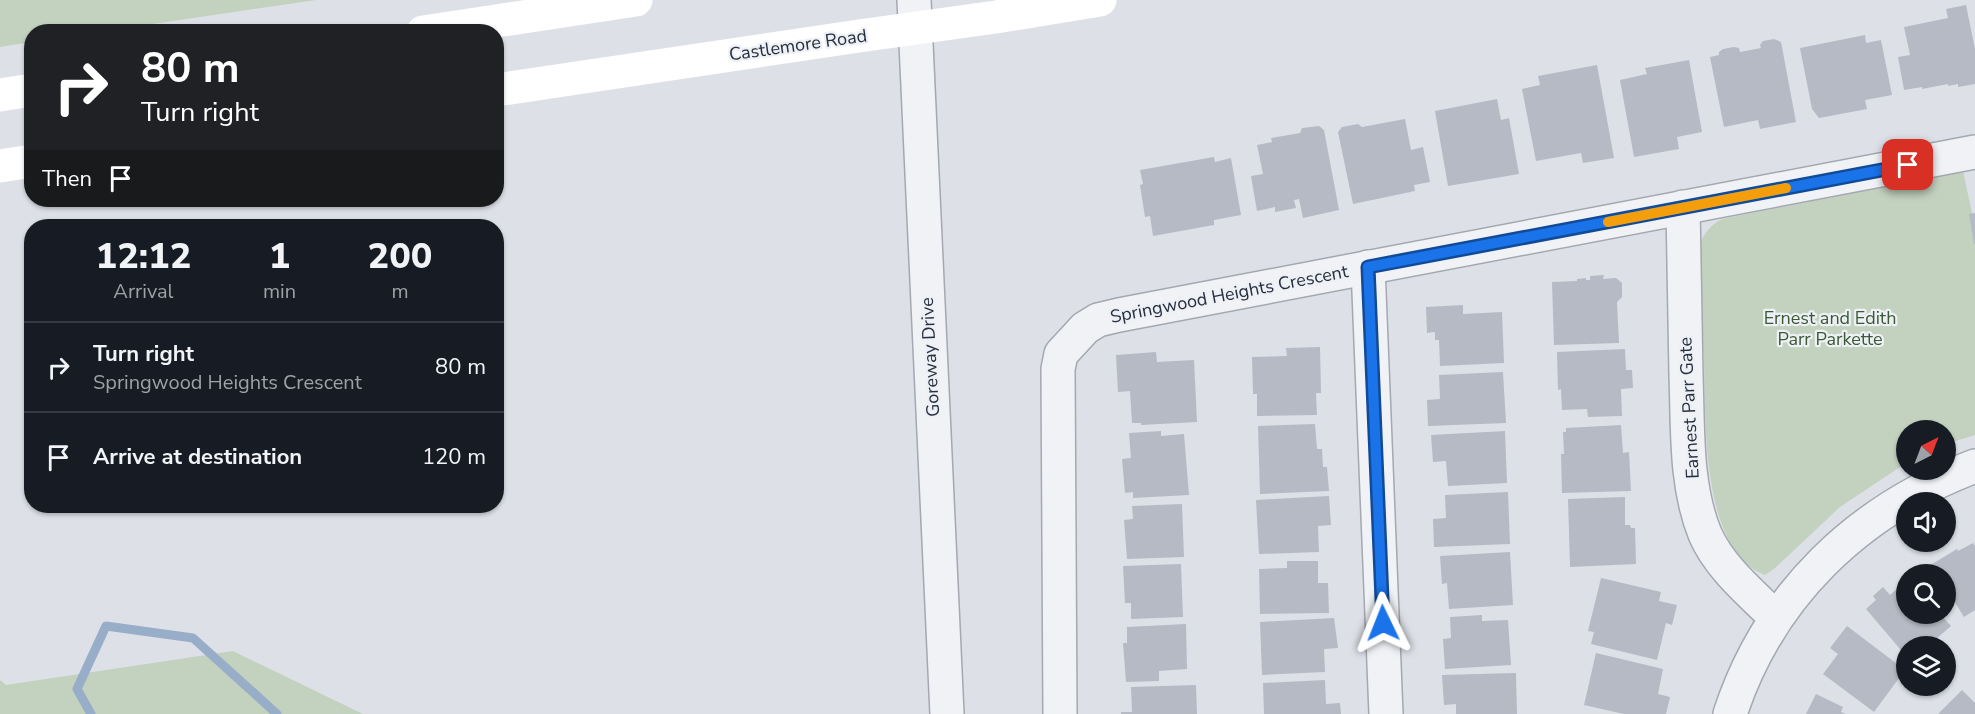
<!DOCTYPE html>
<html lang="en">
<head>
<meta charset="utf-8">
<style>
  :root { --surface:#171b24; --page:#242831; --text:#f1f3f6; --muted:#9ea1a6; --line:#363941 }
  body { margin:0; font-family:"Nunito Sans",sans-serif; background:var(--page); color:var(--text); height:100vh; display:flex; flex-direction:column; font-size:22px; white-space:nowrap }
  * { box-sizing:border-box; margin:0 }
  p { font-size:20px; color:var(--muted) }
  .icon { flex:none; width:33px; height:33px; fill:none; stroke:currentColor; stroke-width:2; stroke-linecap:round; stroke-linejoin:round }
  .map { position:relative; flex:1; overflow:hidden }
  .sheet { position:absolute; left:24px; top:219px; width:480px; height:294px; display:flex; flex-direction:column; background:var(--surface); border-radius:24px; box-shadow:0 2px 4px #0004 }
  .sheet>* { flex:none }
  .guide { position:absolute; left:24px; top:24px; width:480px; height:183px; border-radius:24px; box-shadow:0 2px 4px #0004; background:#202124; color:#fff; overflow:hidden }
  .needle { width:39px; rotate:42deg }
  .tools { position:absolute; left:1896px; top:420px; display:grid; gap:12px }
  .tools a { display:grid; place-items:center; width:60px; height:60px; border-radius:50%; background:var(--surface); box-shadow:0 2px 4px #0004; font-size:30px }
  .pin { position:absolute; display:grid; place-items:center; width:51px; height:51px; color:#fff; margin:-26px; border-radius:12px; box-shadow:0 3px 9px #0006 }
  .me { position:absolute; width:66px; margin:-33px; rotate:358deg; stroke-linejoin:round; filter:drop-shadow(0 0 4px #0008) }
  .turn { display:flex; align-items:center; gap:21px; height:126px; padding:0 18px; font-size:27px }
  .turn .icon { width:78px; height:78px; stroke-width:2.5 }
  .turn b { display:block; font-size:42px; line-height:51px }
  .then { display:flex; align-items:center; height:57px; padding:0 18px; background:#0003; gap:12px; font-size:22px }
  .eta { display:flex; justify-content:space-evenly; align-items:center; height:102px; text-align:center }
  .eta b { font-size:36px; font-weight:800; line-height:42px }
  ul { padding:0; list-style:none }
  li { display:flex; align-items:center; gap:18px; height:90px; padding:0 18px; border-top:2px solid var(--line) }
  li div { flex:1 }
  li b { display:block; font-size:22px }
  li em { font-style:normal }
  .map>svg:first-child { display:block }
  .green { fill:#c3d1bf }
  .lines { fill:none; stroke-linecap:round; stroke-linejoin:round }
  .stream { stroke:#98aec8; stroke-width:9 }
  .building { fill:#b5bac4 }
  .minor-casing { stroke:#a3a8b1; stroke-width:36 }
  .tertiary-casing { stroke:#a3a8b1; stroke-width:36 }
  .minor { stroke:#f0f2f6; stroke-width:33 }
  .tertiary { stroke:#f0f2f6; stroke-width:33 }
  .secondary { stroke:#fff; stroke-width:33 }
  .route-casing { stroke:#114b97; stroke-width:15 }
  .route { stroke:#1a73e8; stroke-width:10 }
  .slow { stroke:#f59e0b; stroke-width:10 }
  .labels { text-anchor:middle; stroke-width:4.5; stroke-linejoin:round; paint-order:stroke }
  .street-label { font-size:18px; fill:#272f3e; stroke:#edf0f5 }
  .park-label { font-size:18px; fill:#3a5934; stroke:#edf0f5 }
</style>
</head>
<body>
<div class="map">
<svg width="1975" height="714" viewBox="0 0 1975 714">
  <rect width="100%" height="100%" fill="#dde1e7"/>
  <g class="green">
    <path d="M0,0h316l-211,31 -73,1 -1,10 -31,5z"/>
    <path d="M1963,171l12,56v208l-29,9v-14h-40v33l-66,44 -65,61 -10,7c-64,-24 -59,-153 -61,-209 -1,-41 -3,-82 -4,-123 5,-11 11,-18 22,-24z"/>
    <path d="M233,651l130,63h-363v-34l6,5z"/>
  </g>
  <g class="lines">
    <path class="stream" d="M91,714l-14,-25 29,-63 87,12 84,76"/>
  </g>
  <g class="building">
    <path d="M1966,5l9,44v35l-17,3v-3l-10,2v-2l-26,5v-2l-18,3 -6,-33 12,-2 -6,-28 44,-9 -2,-9z"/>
    <path d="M1865,35l1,8 15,-3 11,55 -27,5 2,9 -48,9 -7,-9 -12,-61z"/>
    <path d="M1774,39l7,3 15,80 -36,7 -2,-9 -34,7 -14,-70 9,-2v-3l4,-3 11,-2 5,1 1,4 21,-4 -1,-3 3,-4z"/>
    <path d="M1689,60l13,72 -25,5 2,12 -45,8 -14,-77 27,-6 -2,-6z"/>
    <path d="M1597,65l17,93 -31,5 -2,-10 -45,8 -14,-72 18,-4 -2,-9z"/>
    <path d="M1497,99l4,21 8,-2 10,56 -71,12 -13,-75z"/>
    <path d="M1405,119l6,31 12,-3 7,35 -16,3 1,6 -62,13 -15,-72 4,-5 16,-3 4,3z"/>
    <path d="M1319,126l5,4 15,80 -36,8 -4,-19 -5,1 2,8 -21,4v-5l-18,4 -6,-35 12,-2 -6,-29 15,-3 -1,-4 29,-5 2,-5z"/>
    <path d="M1214,157l1,5 16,-4 10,57 -27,5v5l-61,11 -3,-20 -5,1 -5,-32 3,-1 -3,-14z"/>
    <path d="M1975,213v31h-1l-5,-30z"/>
    <path d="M1604,275l-1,4 13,-1 6,5v14l-5,5 2,41 -65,2 -2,-63 25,-1v-2l9,-1v2h4v-4z"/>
    <path d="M1463,305v9l39,-2 2,51 -64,3 -1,-26h-4v-8l-8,1 -1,-26z"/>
    <path d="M1320,347l1,46h-5l1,22 -60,1v-22h-4l-1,-37 35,-1 -1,-8z"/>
    <path d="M1625,349l1,21h6l1,18 -12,1 1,27 -34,1 -1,-8 -25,1 -1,-21 -3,1 -1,-38z"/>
    <path d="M1156,352l1,10 37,-2 3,62 -56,3v-2h-9l-2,-32 -12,1 -2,-37z"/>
    <path d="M1503,372l3,51 -78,3 -1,-26 13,-1 -1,-24z"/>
    <path d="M1315,424l2,25h5l1,18h4l2,24 -69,3 -2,-68z"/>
    <path d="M1621,425l2,28 6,-1 2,39 -69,2 -1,-39h3l-1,-22h3v-4z"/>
    <path d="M1161,431v5l23,-2 5,61 -56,3v-6l-8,1 -3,-34 9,-1 -2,-25z"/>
    <path d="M1505,431l2,52 -59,3 -2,-25 -13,1 -2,-27z"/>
    <path d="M1508,492l2,52 -76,3 -1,-28 13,-1 -1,-23z"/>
    <path d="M1329,496l2,29 -13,1 1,26 -60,2 -3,-54z"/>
    <path d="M1625,497v28h5l1,3h4l1,36 -66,3 -2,-68z"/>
    <path d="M1182,504l2,53 -57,2 -3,-39 9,-1 -1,-13z"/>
    <path d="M1973,543l2,3v64l-11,7 -16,-26 -2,2v-19h-19l-3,-5 33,-20 1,2z"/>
    <path d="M1510,552l3,53 -64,4 -2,-26 -5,1 -2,-28z"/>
    <path d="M1287,561h31v22h10l1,30 -69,1 -1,-45 28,-1z"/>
    <path d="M1181,564l2,53 -52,2v-16h-6l-2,-37z"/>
    <path d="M1601,578l60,14 -2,9 18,4 -5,20 -6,-2 -9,37 -66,-16 3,-12 -6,-1z"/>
    <path d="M1906,581v33h34l11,12 -23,20h-22v10l-40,-47 10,-9 -3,-4 10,-9 7,8z"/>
    <path d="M1482,615v6l26,-1 3,45 -66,4 -2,-30 8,-1 -1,-21z"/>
    <path d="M1334,618l4,30 -14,1 1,23 -63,3 -2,-53z"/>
    <path d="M1186,624l1,45 -28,2v10l-33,1 -3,-39h4v-16z"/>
    <path d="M1847,626l58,44 -31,42 -51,-38 15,-20 -8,-6z"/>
    <path d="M1596,653l67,16 -5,25 12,3 -4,17h-42l-40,-9z"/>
    <path d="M1516,673l1,41h-61v-10l-12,1 -2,-30z"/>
    <path d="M1325,680l1,24 14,-1 1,11h-77l-1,-31z"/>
    <path d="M1196,685l1,29h-76v-2h11l-1,-25z"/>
    <path d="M1962,690l13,13v11h-37z"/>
    <path d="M1816,694l27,13 -2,5 5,2h-40z"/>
  </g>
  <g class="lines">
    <g class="minor-casing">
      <g id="minor">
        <path d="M1683,207c1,57 2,113 3,169 2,52 -1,109 19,158 15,34 45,58 70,83"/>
        <path d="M1368,267l18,447"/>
        <path d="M1060,714l-2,-345 3,-15 24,-26 13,-8 21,-5 856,-163"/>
        <path d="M1730,714c39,-119 128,-204 245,-248"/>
      </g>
    </g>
    <g class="tertiary-casing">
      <path id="tertiary" d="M914,0l33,714"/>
    </g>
    <use href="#minor" class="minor"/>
    <use href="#tertiary" class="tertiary"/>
    <g class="secondary">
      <path d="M423,32l213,-32"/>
      <path d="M496,90l363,-54 137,-19 104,-17"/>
      <path d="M0,95l32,-5"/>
      <path d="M0,166l32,-5"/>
    </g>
  </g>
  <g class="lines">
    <g class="route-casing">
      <path id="route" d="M1383,623l-15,-356 540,-102"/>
    </g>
    <use href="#route" class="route"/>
    <path class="slow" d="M1608,222l178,-34"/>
  </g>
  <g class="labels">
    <g class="street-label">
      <text transform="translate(798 45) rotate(-8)" y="6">Castlemore Road</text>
      <text transform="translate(1229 294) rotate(-11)" y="6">Springwood Heights Crescent</text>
      <text transform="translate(930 357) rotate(-93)" y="6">Goreway Drive</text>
      <text transform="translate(1689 408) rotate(-93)" y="6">Earnest Parr Gate</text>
    </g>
    <g class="park-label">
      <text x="1830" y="324">Ernest and Edith<tspan x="1830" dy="21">Parr Parkette</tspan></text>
    </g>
  </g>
</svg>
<div class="tools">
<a><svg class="needle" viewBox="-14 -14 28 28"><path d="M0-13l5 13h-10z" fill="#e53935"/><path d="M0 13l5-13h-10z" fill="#9ea1a6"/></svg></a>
<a><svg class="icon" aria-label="sound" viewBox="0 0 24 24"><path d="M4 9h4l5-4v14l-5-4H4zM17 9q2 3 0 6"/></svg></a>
<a><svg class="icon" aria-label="search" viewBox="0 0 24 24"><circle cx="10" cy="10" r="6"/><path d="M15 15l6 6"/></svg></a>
<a><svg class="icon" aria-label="layers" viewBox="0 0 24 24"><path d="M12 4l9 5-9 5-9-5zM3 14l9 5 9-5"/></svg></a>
</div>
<div class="pin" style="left:1908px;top:165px;background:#d93025"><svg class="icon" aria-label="arrive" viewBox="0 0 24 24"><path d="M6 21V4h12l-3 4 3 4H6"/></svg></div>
<svg class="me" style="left:1383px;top:623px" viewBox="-20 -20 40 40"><path d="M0-17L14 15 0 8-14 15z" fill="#1a73e8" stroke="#fff" stroke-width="4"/></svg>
<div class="guide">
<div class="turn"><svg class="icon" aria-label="right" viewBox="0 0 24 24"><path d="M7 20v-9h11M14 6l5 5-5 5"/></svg><div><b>80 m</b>Turn right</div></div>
<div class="then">Then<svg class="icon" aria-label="arrive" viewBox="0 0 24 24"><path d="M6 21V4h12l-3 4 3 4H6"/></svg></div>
</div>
<section class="sheet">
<div class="eta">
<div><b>12:12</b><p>Arrival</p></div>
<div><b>1</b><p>min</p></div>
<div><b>200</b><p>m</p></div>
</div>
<ul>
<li><svg class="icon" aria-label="right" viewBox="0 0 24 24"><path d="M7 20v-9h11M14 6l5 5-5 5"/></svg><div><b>Turn right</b><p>Springwood Heights Crescent</p></div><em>80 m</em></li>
<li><svg class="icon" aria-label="arrive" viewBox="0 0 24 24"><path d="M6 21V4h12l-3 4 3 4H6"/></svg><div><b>Arrive at destination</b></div><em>120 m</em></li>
</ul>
</section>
</div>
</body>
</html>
